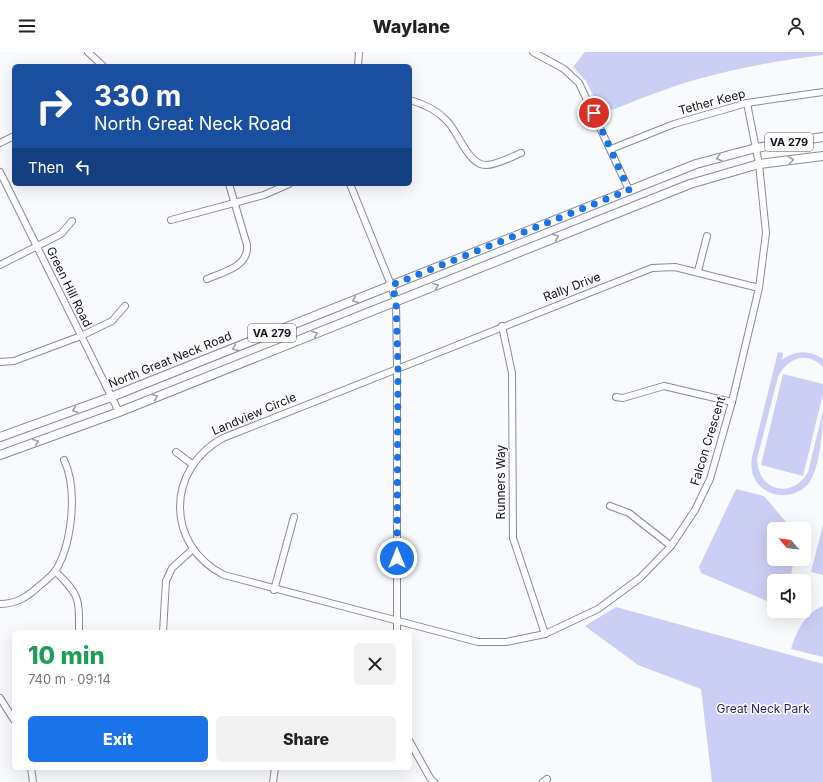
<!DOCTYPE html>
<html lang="en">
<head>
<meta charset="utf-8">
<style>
  :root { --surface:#fff; --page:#f2f2f2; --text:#222; --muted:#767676; --accent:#1a73e8 }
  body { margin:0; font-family:Inter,sans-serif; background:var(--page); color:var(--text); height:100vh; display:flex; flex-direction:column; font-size:15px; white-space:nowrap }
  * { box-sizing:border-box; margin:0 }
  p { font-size:13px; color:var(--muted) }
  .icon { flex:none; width:22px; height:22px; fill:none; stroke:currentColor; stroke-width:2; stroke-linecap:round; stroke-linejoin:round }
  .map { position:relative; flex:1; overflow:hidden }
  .side { position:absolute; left:12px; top:578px; width:400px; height:140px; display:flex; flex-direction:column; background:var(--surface); border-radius:6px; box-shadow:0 4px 16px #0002 }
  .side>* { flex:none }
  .banner { position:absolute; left:12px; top:12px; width:400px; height:122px; border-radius:6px; box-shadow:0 4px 16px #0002; background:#1a4fa0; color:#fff; overflow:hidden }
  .needle { width:26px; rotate:299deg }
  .buttons { position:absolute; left:767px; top:470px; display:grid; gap:8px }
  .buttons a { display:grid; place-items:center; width:44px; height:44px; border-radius:6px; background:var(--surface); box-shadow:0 4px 16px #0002; font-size:20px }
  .pin { position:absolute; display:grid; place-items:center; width:34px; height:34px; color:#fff; margin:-17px; border:2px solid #fff; border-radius:50%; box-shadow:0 1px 4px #0007 }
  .me { position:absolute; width:44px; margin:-22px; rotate:0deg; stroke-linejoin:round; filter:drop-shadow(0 0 3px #0008) }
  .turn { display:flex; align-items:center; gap:14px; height:84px; padding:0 16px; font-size:18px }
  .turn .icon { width:52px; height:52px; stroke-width:2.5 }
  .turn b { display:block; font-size:28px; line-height:34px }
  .then { display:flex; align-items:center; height:38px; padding:0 16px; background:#0003; gap:8px; font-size:15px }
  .round { display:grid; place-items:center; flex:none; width:42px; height:42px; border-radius:6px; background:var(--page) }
  .head { display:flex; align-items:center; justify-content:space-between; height:68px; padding:0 16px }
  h1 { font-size:24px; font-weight:800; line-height:30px; color:#1e9e55 }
  .cta { display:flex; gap:8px; margin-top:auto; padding:8px 16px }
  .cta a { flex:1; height:46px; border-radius:6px; background:var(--accent); color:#fff; font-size:16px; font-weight:800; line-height:46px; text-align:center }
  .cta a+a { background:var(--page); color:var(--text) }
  header { display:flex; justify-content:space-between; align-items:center; height:52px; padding:0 16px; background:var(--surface); font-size:18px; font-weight:800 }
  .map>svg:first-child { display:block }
  .green { fill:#cccff5 }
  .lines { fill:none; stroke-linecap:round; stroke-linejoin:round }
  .minor-casing { stroke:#898b9b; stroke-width:8 }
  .major-casing { stroke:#898b9b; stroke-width:10 }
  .minor { stroke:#fff; stroke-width:6 }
  .major { stroke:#fff; stroke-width:8 }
  .oneway { stroke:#a0a0a3 }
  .route { stroke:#1a73e8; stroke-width:7; stroke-dasharray:0 12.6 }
  .labels { text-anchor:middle; stroke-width:3; stroke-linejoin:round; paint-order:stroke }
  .shield { fill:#fff; stroke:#59595d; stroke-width:1 }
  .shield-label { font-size:11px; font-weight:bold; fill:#121218 }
  .street-label { font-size:12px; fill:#121218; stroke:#fff }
  .park-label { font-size:12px; fill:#27186d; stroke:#fff }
</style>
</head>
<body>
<header><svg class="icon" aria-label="menu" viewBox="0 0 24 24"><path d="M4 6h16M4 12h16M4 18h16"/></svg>Waylane<svg class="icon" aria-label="person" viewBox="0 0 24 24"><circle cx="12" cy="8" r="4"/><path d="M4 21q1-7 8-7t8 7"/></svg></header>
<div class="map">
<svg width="823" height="730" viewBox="0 0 823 730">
  <rect width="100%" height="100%" fill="#f9fafd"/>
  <g class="green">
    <path d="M585,0h238v3c-41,5 -81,12 -121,23 -34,9 -67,23 -100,36l-16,-33 -13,-14z"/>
    <path d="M778,300l5,1 -1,7c13,-10 28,-10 41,-1v8c-16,-17 -36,-9 -45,10l-21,82c1,32 35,41 51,13l15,-61c0,19 -3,56 -14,72 -14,17 -41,16 -53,-2 -5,-7 -5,-16 -4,-24z"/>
    <path d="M783,322l40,10v10l-20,82 -42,-11z"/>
    <path d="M736,437l28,7 28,33h-18v30h20l-4,22h-16v23l-73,-31 -2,-6z"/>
    <path d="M823,473v50l-12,-3z"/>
    <path d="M823,554v51l-32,-8c5,-17 14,-36 32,-43z"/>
    <path d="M616,555l207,57v118h-111l-11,-93 -63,-24 -53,-39z"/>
  </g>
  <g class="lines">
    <g class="minor-casing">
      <g id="minor">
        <path d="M88,0l15,14"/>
        <path d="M533,0l31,17 15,14 50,107"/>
        <path d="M358,14l1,-14"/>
        <path d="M410,48c14,4 27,10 37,21 12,12 21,44 39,44 11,0 25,-8 35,-12"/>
        <path d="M747,51l12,61 7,69 -7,55 -27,114 -22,77 -15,31 -24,36 -31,32 -42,31 -53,25 -39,8h-28l-254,-67c-59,-30 -58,-106 -1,-137l429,-170 23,-1 84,21"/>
        <path d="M0,91l14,-7"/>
        <path d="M611,97l63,-25 73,-21 76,-11"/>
        <path d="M0,120l119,240"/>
        <path d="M350,132l41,101 5,17 1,66v264"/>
        <path d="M171,168l93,-25 25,-11"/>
        <path d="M0,213l61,-31 11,-13"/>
        <path d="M698,219l9,-35"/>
        <path d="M207,227c16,-7 42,-12 40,-34l-18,-61"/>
        <path d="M502,274l10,47 1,165 32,96"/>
        <path d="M0,310l14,-1 67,-25 31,-15 13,-15"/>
        <path d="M616,345l7,1 41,-12 68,16"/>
        <path d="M176,400l16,12"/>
        <path d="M610,454l19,7 42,33"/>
        <path d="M55,519c25,25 24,26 24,61"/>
        <path d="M274,538l20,-73"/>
        <path d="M0,552c16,0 27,-7 38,-17 6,-5 14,-11 18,-17 16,-27 22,-81 8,-110"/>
        <path d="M163,580l3,-51 6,-13 21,-19"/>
        <path d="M0,646l14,22"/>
        <path d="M410,690l20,36 4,4"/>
        <path d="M31,716l2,14"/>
        <path d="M273,730l2,-14"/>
        <path d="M543,730l4,-3"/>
      </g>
    </g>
    <g class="major-casing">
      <g id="major">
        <path d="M0,385l111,-40 585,-233 60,-16 67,-11"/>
        <path d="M0,403l119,-43 571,-228 69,-20 64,-8"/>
      </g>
    </g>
    <use href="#minor" class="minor"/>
    <use href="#major" class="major"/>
  </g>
  <defs><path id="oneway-chevron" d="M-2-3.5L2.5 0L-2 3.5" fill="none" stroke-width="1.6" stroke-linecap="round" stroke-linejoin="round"/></defs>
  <g class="oneway">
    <use href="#oneway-chevron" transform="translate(719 106) rotate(164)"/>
    <use href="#oneway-chevron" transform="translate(791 108) rotate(-7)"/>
    <use href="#oneway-chevron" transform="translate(556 185) rotate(-22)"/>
    <use href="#oneway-chevron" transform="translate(436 234) rotate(-22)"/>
    <use href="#oneway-chevron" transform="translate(355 248) rotate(158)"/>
    <use href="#oneway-chevron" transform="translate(315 282) rotate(-22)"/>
    <use href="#oneway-chevron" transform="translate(235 296) rotate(158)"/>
    <use href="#oneway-chevron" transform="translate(155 345) rotate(-22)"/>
    <use href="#oneway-chevron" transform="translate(75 358) rotate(160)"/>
    <use href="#oneway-chevron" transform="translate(36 390) rotate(-20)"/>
  </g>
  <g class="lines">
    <path class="route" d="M397,506l1,-190 -2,-66 -4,-17 237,-95 -35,-77"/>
  </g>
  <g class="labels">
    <g class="shield">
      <rect x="765" y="81" width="48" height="18" rx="3"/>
      <rect x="248" y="272" width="48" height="18" rx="3"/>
    </g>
    <g class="shield-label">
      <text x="789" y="94">VA 279</text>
      <text x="272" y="285">VA 279</text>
    </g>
    <g class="street-label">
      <text transform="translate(712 50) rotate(-15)" y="4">Tether Keep</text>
      <text transform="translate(69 235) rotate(64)" y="4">Green Hill Road</text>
      <text transform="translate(572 235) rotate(-21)" y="4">Rally Drive</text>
      <text transform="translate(170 308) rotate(-22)" y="4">North Great Neck Road</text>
      <text transform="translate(254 362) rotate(-23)" y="4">Landview Circle</text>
      <text transform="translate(708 389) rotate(-73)" y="4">Falcon Crescent</text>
      <text transform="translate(501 430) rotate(-90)" y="4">Runners Way</text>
    </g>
    <g class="park-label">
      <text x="763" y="661">Great Neck Park</text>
    </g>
  </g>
</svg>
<div class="buttons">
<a><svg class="needle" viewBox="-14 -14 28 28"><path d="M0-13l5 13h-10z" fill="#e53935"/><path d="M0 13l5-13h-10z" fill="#767676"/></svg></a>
<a><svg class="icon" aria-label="sound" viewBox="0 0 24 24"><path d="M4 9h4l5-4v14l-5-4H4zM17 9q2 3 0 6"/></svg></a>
</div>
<div class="pin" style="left:594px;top:61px;background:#d93025"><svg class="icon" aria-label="arrive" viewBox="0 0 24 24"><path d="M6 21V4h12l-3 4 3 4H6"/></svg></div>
<svg class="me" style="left:397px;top:506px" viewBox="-20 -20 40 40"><circle r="17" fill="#1a73e8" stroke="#fff" stroke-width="3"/><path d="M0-11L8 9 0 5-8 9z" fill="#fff"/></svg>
<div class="banner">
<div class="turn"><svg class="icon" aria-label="right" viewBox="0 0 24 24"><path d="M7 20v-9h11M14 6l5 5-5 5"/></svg><div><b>330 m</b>North Great Neck Road</div></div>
<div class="then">Then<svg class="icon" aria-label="left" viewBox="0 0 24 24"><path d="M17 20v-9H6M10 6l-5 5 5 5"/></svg></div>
</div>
<section class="side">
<div class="head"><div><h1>10 min</h1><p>740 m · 09:14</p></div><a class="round"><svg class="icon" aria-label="close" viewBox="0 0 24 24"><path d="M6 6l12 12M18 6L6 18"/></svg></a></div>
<div class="cta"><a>Exit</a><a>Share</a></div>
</section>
</div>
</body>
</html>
